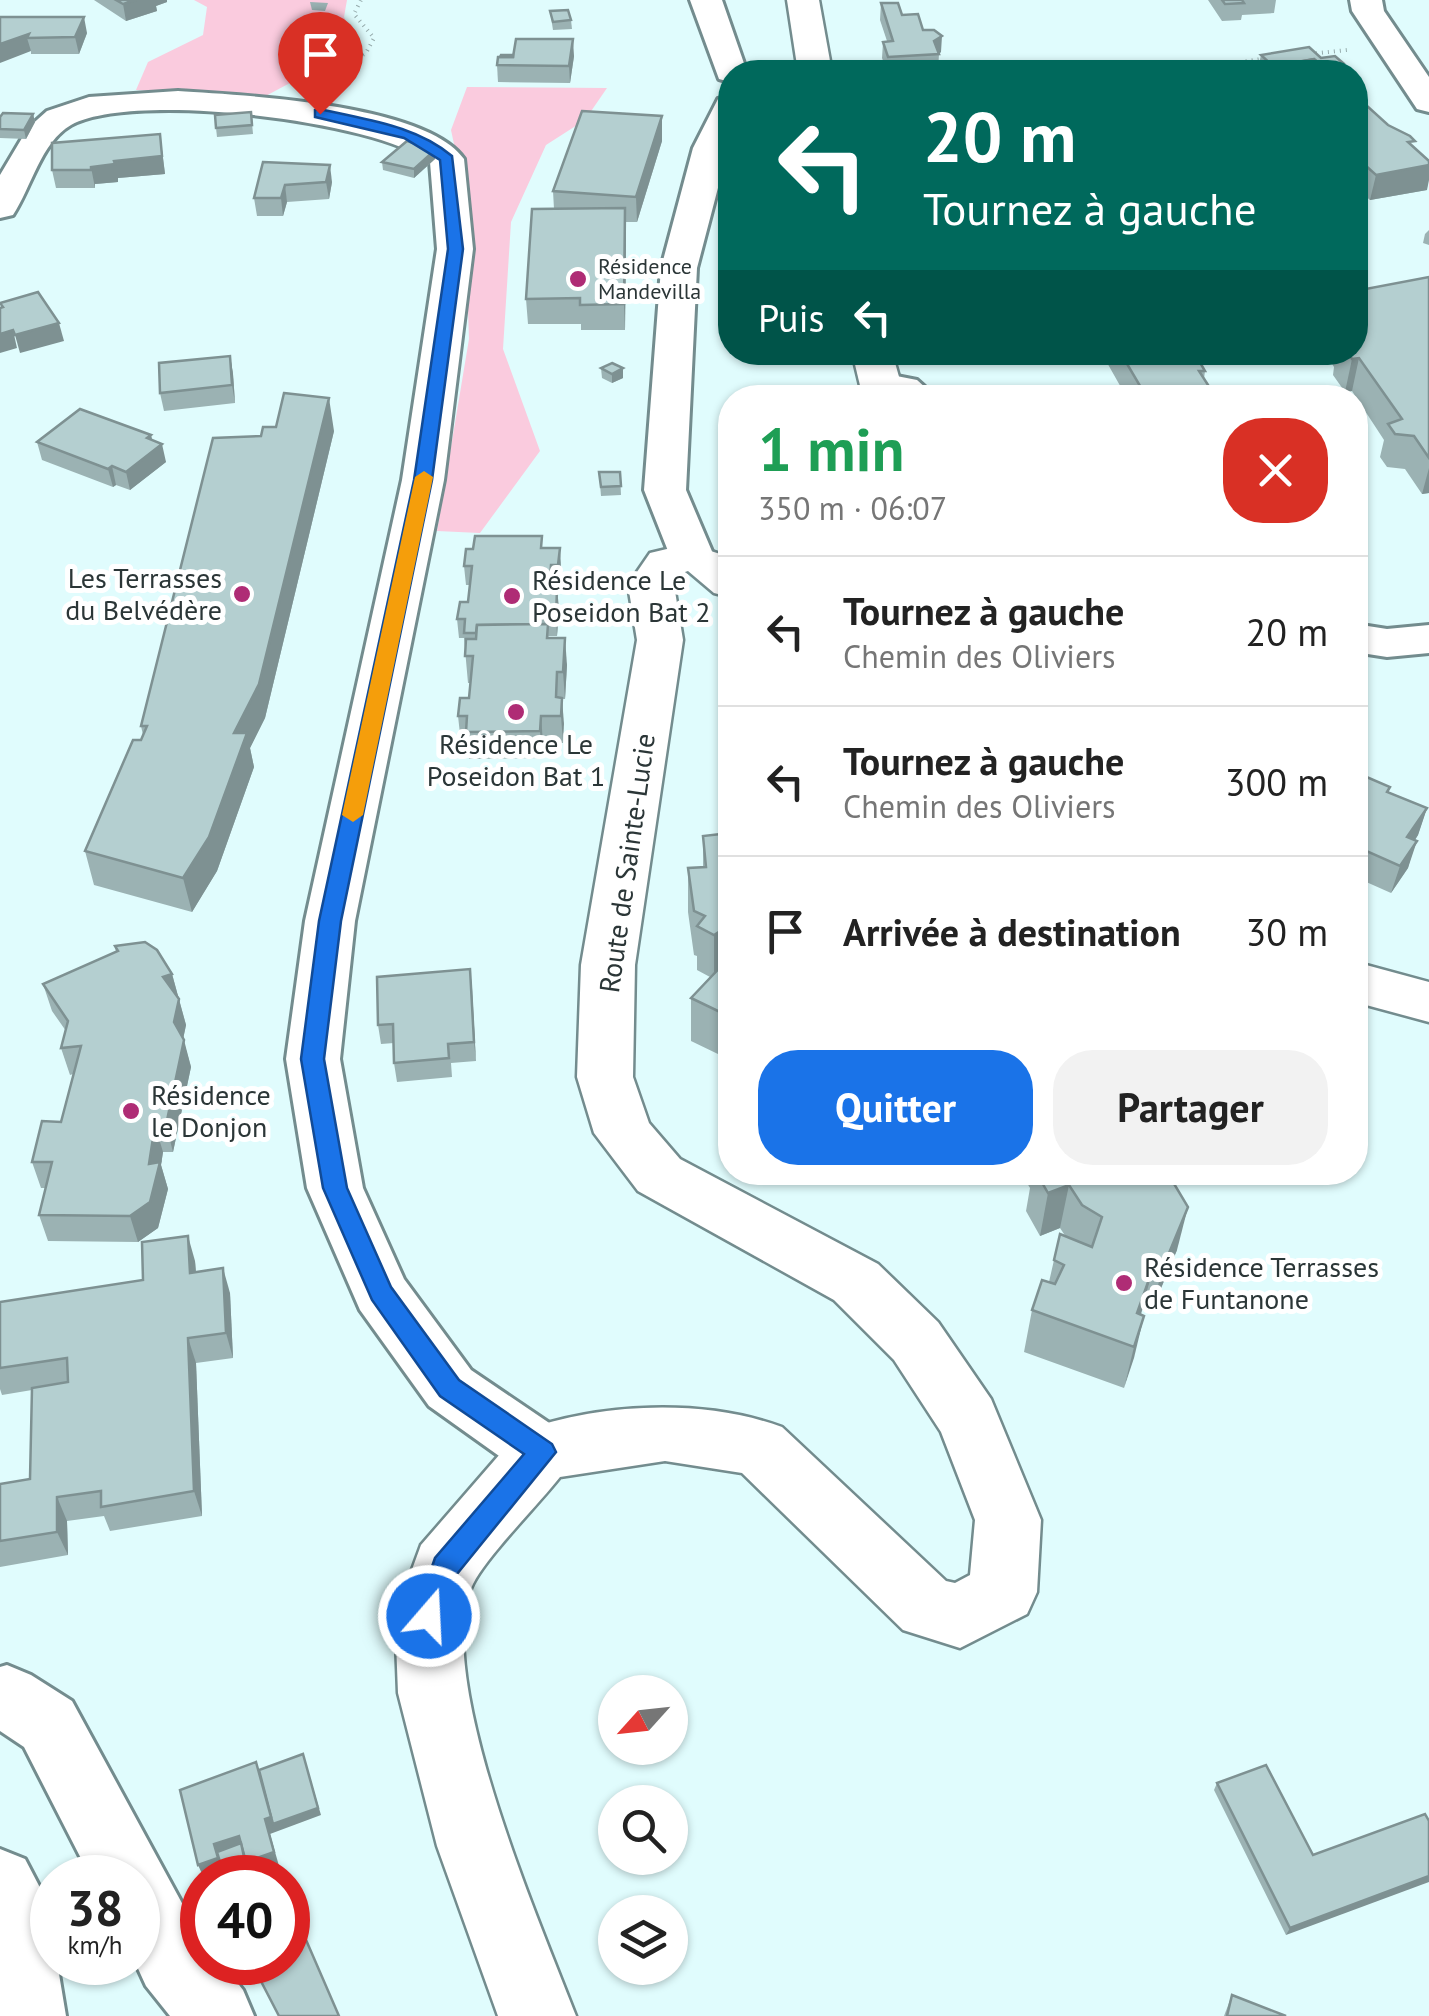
<!DOCTYPE html>
<html lang="fr">
<head>
<meta charset="utf-8">
<style>
  :root { --surface:#fff; --page:#f2f2f2; --text:#222; --muted:#767676; --line:#e0e0e0; --accent:#1a73e8 }
  body { margin:0; font-family:"PT Sans",sans-serif; background:var(--page); color:var(--text); height:100vh; display:flex; flex-direction:column; font-size:38px; white-space:nowrap }
  * { box-sizing:border-box; margin:0 }
  p { font-size:32px; color:var(--muted) }
  .icon { flex:none; width:55px; height:55px; fill:none; stroke:currentColor; stroke-width:2; stroke-linecap:round; stroke-linejoin:round }
  .map { position:relative; flex:1; overflow:hidden }
  .details { position:absolute; left:718px; top:385px; width:650px; height:800px; display:flex; flex-direction:column; background:var(--surface); border-radius:40px; box-shadow:0 2px 8px #0004 }
  .details>* { flex:none }
  .guide { position:absolute; left:718px; top:60px; width:650px; height:305px; border-radius:40px; box-shadow:0 2px 8px #0004; background:#00695c; color:#fff; overflow:hidden }
  .needle { width:65px; rotate:243deg }
  .controls { position:absolute; left:598px; top:1675px; display:grid; gap:20px }
  .controls a { display:grid; place-items:center; width:90px; height:90px; border-radius:50%; background:var(--surface); box-shadow:0 2px 8px #0004; font-size:50px }
  .speed { position:absolute; left:30px; top:1855px; display:flex; gap:20px; font-size:50px; font-weight:700; text-align:center }
  .speed>* { display:grid; place-content:center; width:130px; height:130px; border-radius:50%; background:var(--surface); box-shadow:0 2px 8px #0004; line-height:1 }
  .speed small { font-size:25px; font-weight:400 }
  .speed .limit { border:15px solid #d22; background:#fff; color:#111 }
  .pin { position:absolute; display:grid; place-items:center; width:85px; height:85px; color:#fff; margin:-102px -42px; border-radius:50% 50% 50% 0; rotate:-45deg; box-shadow:0 0 10px #0007 }
  .pin .icon { rotate:45deg }
  .me { position:absolute; width:110px; margin:-55px; rotate:19deg; stroke-linejoin:round; filter:drop-shadow(0 0 8px #0008) }
  .turn { display:flex; align-items:center; gap:35px; height:210px; padding:0 40px; font-size:45px }
  .turn .icon { width:130px; height:130px; stroke-width:2.5 }
  .turn b { display:block; font-size:70px; line-height:85px }
  .then { display:flex; align-items:center; height:95px; padding:0 40px; background:#0003; gap:20px; font-size:38px }
  .round { display:grid; place-items:center; flex:none; width:105px; height:105px; border-radius:40px; background:var(--page) }
  .headline { display:flex; align-items:center; justify-content:space-between; height:170px; padding:0 40px }
  h1 { font-size:60px; font-weight:700; line-height:75px; color:#1e9e55 }
  .cta { display:flex; gap:20px; margin-top:auto; padding:20px 40px }
  .cta a { flex:1; height:115px; border-radius:40px; background:var(--accent); color:#fff; font-size:40px; font-weight:700; line-height:115px; text-align:center }
  .cta a+a { background:var(--page); color:var(--text) }
  ul { padding:0; list-style:none }
  li { display:flex; align-items:center; gap:30px; height:150px; padding:0 40px; border-top:2px solid var(--line) }
  li div { flex:1 }
  li b { display:block; font-size:38px }
  li em { font-style:normal }
  .map>svg:first-child { display:block }
  .green { fill:#facbde }
  .lines { fill:none; stroke-linecap:round; stroke-linejoin:round }
  .street-casing { stroke:#738c8e; stroke-width:6 }
  .secondary-casing { stroke:#738c8e; stroke-width:5 }
  .path { stroke:#96abac; stroke-width:4; stroke-dasharray:1 5; stroke-linecap:butt }
  .street { fill:#fff; fill-rule:evenodd }
  .secondary { fill:#fff; fill-rule:evenodd }
  .wall { fill:#9bb2b3 }
  .shaded-wall { fill:#7e9192 }
  .building { fill:#b4cfd0; stroke:#7e9192; stroke-width:2.5 }
  .route { fill:#1a73e8; stroke:#114b97; stroke-width:2.5 }
  .slow { fill:#f59e0b }
  .poi-dot { fill:#af2c75; stroke:#fff; stroke-width:4 }
  .labels { text-anchor:middle; stroke-width:10; stroke-linejoin:round; paint-order:stroke }
  .far-poi-label { font-size:22px; fill:#2b3637; stroke:#fff; text-anchor:start }
  .poi-label { font-size:28px; fill:#2b3637; stroke:#fff; text-anchor:start }
  .street-label { font-size:28px; fill:#2b3637; stroke:#fff }
</style>
</head>
<body>
<div class="map">
<svg width="1429" height="2016" viewBox="0 0 1429 2016">
  <rect width="100%" height="100%" fill="#e0fcfd"/>
  <g class="green">
    <path d="M194,0h153l-3,17 13,24 -7,10 -90,48 -124,-9 12,-28 55,-27 4,-28z"/>
    <path d="M467,87l140,1 -22,32 -39,25 -35,77 -8,127 37,102 -60,82 -43,-2 32,-192 -5,-148 -13,-61z"/>
  </g>
  <g class="lines">
    <g class="street-casing">
      <g id="street">
        <path d="M690,0h32l25,72h-17v10l-11,-3z"/>
        <path d="M1350,0h32l2,11 45,66v35l-12,-3 -65,-98z"/>
        <path d="M178,91c65,4 248,13 286,68l9,90 -29,231 -89,441 -15,138 23,129 41,91 67,91 93,63 9,19 -9,19 -22,8 -22,-8 -91,-65 -69,-96 -53,-122 -21,-129 19,-138 97,-441 35,-231 -7,-87c-55,-42 -298,-71 -359,-37 -30,17 -40,63 -58,90l-13,3v-43l28,-47 19,-17 42,-14z"/>
        <path d="M730,96v46l-33,126 -11,222 28,66 -7,9 -15,4 -15,-4 -7,-9 -26,-66 17,-222 32,-120 25,-49z"/>
        <path d="M881,373l36,7 20,18h-51l-19,-5 -6,-8 6,-8z"/>
        <path d="M1355,624l32,5 42,-4v28l-42,4 -32,-5z"/>
        <path d="M7,1665l24,10 41,26 130,239v22h19l22,28 11,26h-84l-24,-30 -11,-24 3,-84h-47l-67,-131 -24,-16v-64z"/>
        <path d="M0,1849l25,10 23,44 4,59h5l9,54h-66z"/>
      </g>
    </g>
    <g class="secondary-casing">
      <g id="secondary">
        <path d="M787,0h32l13,72h-34z"/>
        <path d="M852,352h40l13,46h-42z"/>
        <path d="M688,544l42,13v40l-16,-4 -26,-22 -6,2 -8,12 9,55 -48,325 -2,112 16,46 31,36 198,105 60,58 53,77 50,121 -4,72 -10,22 -67,34 -57,-18 -161,-157 -77,-12 -105,16c-22,28 -73,79 -87,107 -43,87 68,341 103,432h-78l-61,-170 -39,-153 -3,-77 26,-71 98,-113c80,-29 183,-34 263,-5l164,154 9,2 15,-8 5,-55 -34,-88 -47,-72 -60,-60 -196,-109 -44,-58 -17,-56 4,-112 56,-325 -9,-55 22,-32z"/>
        <path d="M1355,962l74,20v40l-74,-20z"/>
      </g>
    </g>
    <g class="path">
      <path d="M1310,54l37,-4"/>
      <path d="M1212,72l15,-8 41,-6"/>
      <path d="M321,78l45,-25 8,-15 -20,-24 7,-14"/>
    </g>
    <use href="#street" class="street"/>
    <use href="#secondary" class="secondary"/>
  </g>
  <g class="wall">
    <path d="M94,0h73v2l-11,4 1,5 -31,10z"/>
    <path d="M1208,0h68l-2,13 -32,2 -1,5 -19,1z"/>
    <path d="M310,2l18,1 -3,8 -13,-1z"/>
    <path d="M881,3l42,27 18,22 -2,2 -1,17 -51,1 -5,-14 1,-16 4,-1 -7,-21z"/>
    <path d="M550,11l21,9 1,9 -19,1z"/>
    <path d="M0,17l87,16 -8,21h-48v-3z"/>
    <path d="M1261,55l60,3 20,14h-82l1,-3 3,-1 -4,-4z"/>
    <path d="M574,56l-4,27 -72,-1 -1,-17 3,-8z"/>
    <path d="M1355,88l2,5 3,3 -1,3 55,49 13,42 -57,10 -15,-13z"/>
    <path d="M251,112l2,22 -36,3 -1,-9z"/>
    <path d="M33,114l2,8 -9,17 -26,-1v-21z"/>
    <path d="M662,116v25l-25,81h-11l-1,108h-44v-6h-53l-2,-25 28,-90 -1,-18z"/>
    <path d="M160,134l5,40 -47,4v4l-23,2v4h-39l-4,-18z"/>
    <path d="M435,159l-21,19 -31,-8 -1,-8z"/>
    <path d="M263,162l69,20 -3,17 -42,3 -4,14h-26l-3,-18z"/>
    <path d="M1429,230v15l-6,-2 2,-9z"/>
    <path d="M1429,277v216l-7,1 -17,-25 -18,-2 -7,-10 4,-17 -32,-49 -7,1 -12,-17 1,-8 -9,-15h30z"/>
    <path d="M1101,352h93l11,19 -1,8 6,9 -2,10h-81z"/>
    <path d="M230,356l3,18 2,29 -71,8 -4,-18z"/>
    <path d="M601,368l22,10 -11,5 -10,-5z"/>
    <path d="M334,431l-69,287 -15,30 4,19 -37,104 -25,41 -98,-27 -9,-34 56,-111 2,-5 -2,-9 120,-290z"/>
    <path d="M151,435l1,5 14,22 -36,28 -14,-5 -3,2 -71,-27 -5,-18z"/>
    <path d="M599,472h21l1,23 -20,1z"/>
    <path d="M542,536v12h18l-1,36h-7v5l7,19 -2,28h-9l19,29 -2,34h-3l1,44h-20l-1,15 -73,1 -2,-16h-6l-3,-27 11,-18 2,-15h-3l-4,-45h-5l-2,-19 11,-17 2,-17h-4l-2,-19 9,-17z"/>
    <path d="M1355,772l34,20 38,16 -9,27 -3,5 -7,28 -17,25 -36,-16z"/>
    <path d="M730,833v219l-7,-3 -3,6 -29,-14v-43l19,-21 -13,-7v-14l-3,-1 -6,-43v-44l15,-1v-31z"/>
    <path d="M115,946l57,28 14,51 -3,14 8,28 -18,85h-10l-2,13 7,24 -10,39 -20,14 -90,-1 -9,-26 6,-27h-4l-9,-26 29,-40 12,-48 -3,1 -9,-27 5,-17 -14,-20 -9,-27 73,-32z"/>
    <path d="M470,969l6,92 -25,2 1,14 -55,5 -3,-19v-20l-13,1 -3,-19z"/>
    <path d="M1016,1172h122l39,78 -26,62 -9,-2 -1,5 3,1 -20,72 -100,-36 8,-42 17,-28 5,-22 12,-23 -6,-9 -20,8 -14,-25 4,-23 -3,-5 -6,2z"/>
    <path d="M195,1261l1,11 34,21 3,65 -37,5 6,153 -92,15 -6,-15 -37,5 1,34 -68,12v-83l30,-5 2,-89 -30,5 -2,-6v-87l143,-22z"/>
    <path d="M1217,1783l96,72 112,-41 -139,121 -72,-145z"/>
    <path d="M1232,1995l54,21h-62z"/>
  </g>
  <g class="shaded-wall">
    <path d="M136,0h31v2l-11,4 1,5 -31,10 -3,-17z"/>
    <path d="M84,17l3,16 -8,21 -4,-17z"/>
    <path d="M29,34l-2,4 4,13 -31,12v-19z"/>
    <path d="M942,36l-1,16 -3,2 -4,-13z"/>
    <path d="M573,39l1,17 -4,27 -1,-17z"/>
    <path d="M1343,63l-2,9h-57z"/>
    <path d="M33,114l2,8 -9,17 -2,-9z"/>
    <path d="M662,116v25l-25,81 -1,-25z"/>
    <path d="M160,134l5,40 -47,4v4l-23,2v4l-4,-21 23,-6z"/>
    <path d="M435,150v9l-21,19v-9z"/>
    <path d="M330,165l2,17 -3,17 -3,-17z"/>
    <path d="M1429,165v15l-2,10 -57,10 6,-25z"/>
    <path d="M285,185l2,17 -4,14 -2,-18z"/>
    <path d="M625,208l1,25 -1,97 -1,-26z"/>
    <path d="M59,323l5,18 -44,12 -5,-18z"/>
    <path d="M13,330l4,18 -17,5v-19z"/>
    <path d="M230,356l3,18 2,29 -3,-18z"/>
    <path d="M1359,358l-7,33 -7,1 7,-33z"/>
    <path d="M623,368v10l-11,5v-9z"/>
    <path d="M329,398l5,33 -69,287 -15,30 4,19 -37,104 -25,41 -9,-34 51,-145z"/>
    <path d="M151,435l3,14 8,-5 4,18 -36,28 -4,-18 21,-34z"/>
    <path d="M112,466l4,19 -3,2 -5,-18z"/>
    <path d="M1429,468v25l-7,1z"/>
    <path d="M560,548l1,19 -2,17 -1,-19z"/>
    <path d="M557,589l2,19 -2,28 -1,-18z"/>
    <path d="M565,638l2,27 -2,34 -2,-27z"/>
    <path d="M562,698l2,26 -1,19 -2,-27z"/>
    <path d="M541,716l2,27 -1,15 -2,-27z"/>
    <path d="M1427,808l-9,27 -19,29 8,-27z"/>
    <path d="M1417,841l-9,27 -17,25 9,-27z"/>
    <path d="M722,930l-1,44 -7,5v-44z"/>
    <path d="M470,969l2,19 4,73 -2,-19z"/>
    <path d="M172,974l14,51 -5,24 -18,-72z"/>
    <path d="M723,1005v44l-3,6v-43z"/>
    <path d="M184,1040l7,27 -18,85 -7,-27z"/>
    <path d="M155,1125l8,27 -2,13 7,24 -10,39 -20,14 -8,-26 19,-52z"/>
    <path d="M1023,1172h5l-1,11 -6,2z"/>
    <path d="M1069,1185l-9,43 -20,8 8,-43z"/>
    <path d="M1188,1207l-11,43 -26,62 11,-42z"/>
    <path d="M188,1236l7,25 3,38 -8,-26z"/>
    <path d="M223,1268l7,25 3,65 -7,-25z"/>
    <path d="M1153,1268l-11,42 -12,35 7,-32z"/>
    <path d="M1144,1316l-10,42 -10,30 10,-41z"/>
    <path d="M188,1338l8,25 6,153 -8,-25z"/>
    <path d="M57,1497l10,24 1,34 -11,-23z"/>
    <path d="M303,1754l18,61 -51,19 9,32 -27,10 -5,-12 -38,14h-5l-6,-13 16,-21 51,-25 -3,-42z"/>
    <path d="M1429,1876v6l-143,53 4,-7z"/>
    <path d="M238,1962h12l1,2 -11,4z"/>
  </g>
  <g class="building">
    <path d="M116,0h20l-13,4z"/>
    <path d="M1222,0h20l2,3 -19,1z"/>
    <path d="M881,3h17l4,12 16,-1 5,16h11l8,6 -8,5 5,13 -51,3 -5,-15 10,-1z"/>
    <path d="M568,10l3,10 -18,2 -3,-11z"/>
    <path d="M0,17h84l-9,20 -48,1 2,-4 -29,10z"/>
    <path d="M516,39h57l-4,27 -72,-1 1,-8h15z"/>
    <path d="M1309,47l12,11 14,-2 8,7 -21,3 -8,-7 -41,7 -12,-11z"/>
    <path d="M501,55h12v2h-13z"/>
    <path d="M1314,59l15,13h-65l-4,-3z"/>
    <path d="M1028,69l1,3h-32l-1,-2z"/>
    <path d="M1355,91l5,5h-4l32,29 22,11 5,5 -7,1 21,19v4l-53,10 -21,-19z"/>
    <path d="M582,111l80,5 -26,81 -83,-6z"/>
    <path d="M251,112l1,13 -36,3 -1,-13z"/>
    <path d="M3,113l30,1 -9,16 -24,-1v-12z"/>
    <path d="M160,134l2,22 -48,5 1,3 -24,3v3h-39v-27z"/>
    <path d="M407,141l28,9 -21,19 -32,-7z"/>
    <path d="M263,162l67,3 -4,17 -41,3 -4,13h-27z"/>
    <path d="M625,208l-1,96 -44,1v-7l-54,1 6,-90z"/>
    <path d="M1429,277v181l-15,-22 -19,-2 -7,-10 14,-5 -43,-61 -7,1 -4,-7h7v-61z"/>
    <path d="M38,292l21,31 -44,12 -2,-5 -13,4v-26l3,-1 -3,-4z"/>
    <path d="M1120,352h74l11,19h-6l11,17 -27,3 3,7h-57l17,-2z"/>
    <path d="M230,356l2,29 -72,8 -1,-30z"/>
    <path d="M612,363l11,5 -11,6 -11,-6z"/>
    <path d="M284,393l45,5 -70,286 -25,49h13l-38,104 -26,41 -98,-27 48,-111h8l6,-14h-6l72,-288 48,-2 2,-9h13z"/>
    <path d="M80,409l71,26 -4,3 15,6 -36,28 -14,-6 -4,3 -71,-27z"/>
    <path d="M599,472h21l1,14 -20,1z"/>
    <path d="M475,536h67l-1,12h19l-2,17h-7l-2,24h8l-1,29h-19v6l-60,1 -1,8h-12l1,-14h-8l3,-17h8l4,-36h-8l2,-17h7z"/>
    <path d="M548,624l-1,14h18l-2,34h-6l-1,25 6,1 -1,18h-20l-1,15 -74,1 1,-16h-9l2,-18h9l4,-42h-8l1,-17h10l1,-14z"/>
    <path d="M1355,772l35,15 -3,5 40,16 -20,29 10,4 -17,25 -45,-20z"/>
    <path d="M730,833v101l-8,-4 -8,5 -17,-9 8,-10 -11,-5 -6,-43 18,-1 -3,-31z"/>
    <path d="M145,942l12,8 15,24 -9,3 16,22 -5,23 10,18 -18,85h-11l-6,39 11,-2 -10,40 -20,14 -91,-1 13,-53h-20l10,-41 19,1 20,-76 -20,2 7,-27 -25,-37 75,-33 -3,-5z"/>
    <path d="M730,957v51l-7,-3 -3,7 -29,-14z"/>
    <path d="M470,969l4,73 -26,2 1,14 -55,5 -1,-39 -15,1 -1,-48z"/>
    <path d="M1036,1172h102l3,5 26,-5 21,35 -26,63 -9,-2 -16,45 7,3 -10,31 -102,-37 10,-30 13,4 9,-19 -10,-5 6,-26 32,13 10,-30 -20,-12 -13,-20 -21,8z"/>
    <path d="M188,1236l2,37 33,-5 3,65 -38,5 6,153 -93,16v-16l-44,6v35l-57,9v-57l30,-5 2,-91 36,-6 -1,-24 -67,10v-66l143,-22 -1,-38z"/>
    <path d="M303,1754l15,54 -45,16 -14,-54z"/>
    <path d="M256,1762l15,55 -6,2 9,33 -28,10 -7,-26 -25,8 4,14 -20,7 -18,-75z"/>
    <path d="M1266,1765l47,90 112,-41 4,7v55l-139,52 -73,-145z"/>
    <path d="M241,1843l3,14 -23,8 -4,-13z"/>
    <path d="M300,1926l39,90h-60l-28,-54h37v-30z"/>
    <path d="M1232,1995l54,21h-59z"/>
  </g>
  <path class="route" d="M320,109c46,11 95,16 132,47l11,93 -31,231 -91,441 -17,138 23,129 44,99 68,93 93,64 4,8 -99,122 -18,51 -10,4 -10,-4 -4,-9 20,-58 89,-104 -84,-58 -68,-96 -49,-112 -22,-129 18,-138 95,-441 34,-231 -8,-89 -36,-22 -89,-21v-7z"/>
  <path class="slow" d="M424,471l9,6 -70,338 -10,7 -11,-7 73,-338z"/>
  <g class="poi-dot">
    <circle cx="578" cy="279" r="10"/>
    <circle cx="242" cy="594" r="10"/>
    <circle cx="512" cy="596" r="10"/>
    <circle cx="516" cy="712" r="10"/>
    <circle cx="131" cy="1111" r="10"/>
    <circle cx="1124" cy="1283" r="10"/>
  </g>
  <g class="labels">
    <g class="far-poi-label">
      <text x="598" y="274">Résidence<tspan x="598" dy="25">Mandevilla</tspan></text>
    </g>
    <g class="poi-label">
      <text x="222" y="588" text-anchor="end">Les Terrasses<tspan x="222" dy="32">du Belvédère</tspan></text>
      <text x="532" y="590">Résidence Le<tspan x="532" dy="32">Poseidon Bat 2</tspan></text>
      <text x="516" y="754" text-anchor="middle">Résidence Le<tspan x="516" dy="32">Poseidon Bat 1</tspan></text>
      <text x="151" y="1105">Résidence<tspan x="151" dy="32">le Donjon</tspan></text>
      <text x="1144" y="1277">Résidence Terrasses<tspan x="1144" dy="32">de Funtanone</tspan></text>
    </g>
    <g class="street-label">
      <text transform="translate(627 863) rotate(-82)" y="10">Route de Sainte-Lucie</text>
    </g>
  </g>
</svg>
<div class="controls">
<a><svg class="needle" viewBox="-14 -14 28 28"><path d="M0-13l5 13h-10z" fill="#e53935"/><path d="M0 13l5-13h-10z" fill="#767676"/></svg></a>
<a><svg class="icon" aria-label="search" viewBox="0 0 24 24"><circle cx="10" cy="10" r="6"/><path d="M15 15l6 6"/></svg></a>
<a><svg class="icon" aria-label="layers" viewBox="0 0 24 24"><path d="M12 4l9 5-9 5-9-5zM3 14l9 5 9-5"/></svg></a>
</div>
<div class="speed"><div>38<small>km/h</small></div><div class="limit">40</div></div>
<div class="pin" style="left:320px;top:114px;background:#d93025"><svg class="icon" aria-label="arrive" viewBox="0 0 24 24"><path d="M6 21V4h12l-3 4 3 4H6"/></svg></div>
<svg class="me" style="left:429px;top:1616px" viewBox="-20 -20 40 40"><circle r="17" fill="#1a73e8" stroke="#fff" stroke-width="3"/><path d="M0-11L8 9 0 5-8 9z" fill="#fff"/></svg>
<div class="guide">
<div class="turn"><svg class="icon" aria-label="left" viewBox="0 0 24 24"><path d="M17 20v-9H6M10 6l-5 5 5 5"/></svg><div><b>20 m</b>Tournez à gauche</div></div>
<div class="then">Puis<svg class="icon" aria-label="left" viewBox="0 0 24 24"><path d="M17 20v-9H6M10 6l-5 5 5 5"/></svg></div>
</div>
<section class="details">
<div class="headline"><div><h1>1 min</h1><p>350 m · 06:07</p></div><a class="round" style="background:#d93025;color:#fff"><svg class="icon" aria-label="close" viewBox="0 0 24 24"><path d="M6 6l12 12M18 6L6 18"/></svg></a></div>
<ul>
<li><svg class="icon" aria-label="left" viewBox="0 0 24 24"><path d="M17 20v-9H6M10 6l-5 5 5 5"/></svg><div><b>Tournez à gauche</b><p>Chemin des Oliviers</p></div><em>20 m</em></li>
<li><svg class="icon" aria-label="left" viewBox="0 0 24 24"><path d="M17 20v-9H6M10 6l-5 5 5 5"/></svg><div><b>Tournez à gauche</b><p>Chemin des Oliviers</p></div><em>300 m</em></li>
<li><svg class="icon" aria-label="arrive" viewBox="0 0 24 24"><path d="M6 21V4h12l-3 4 3 4H6"/></svg><div><b>Arrivée à destination</b></div><em>30 m</em></li>
</ul>
<div class="cta"><a>Quitter</a><a>Partager</a></div>
</section>
</div>
</body>
</html>
